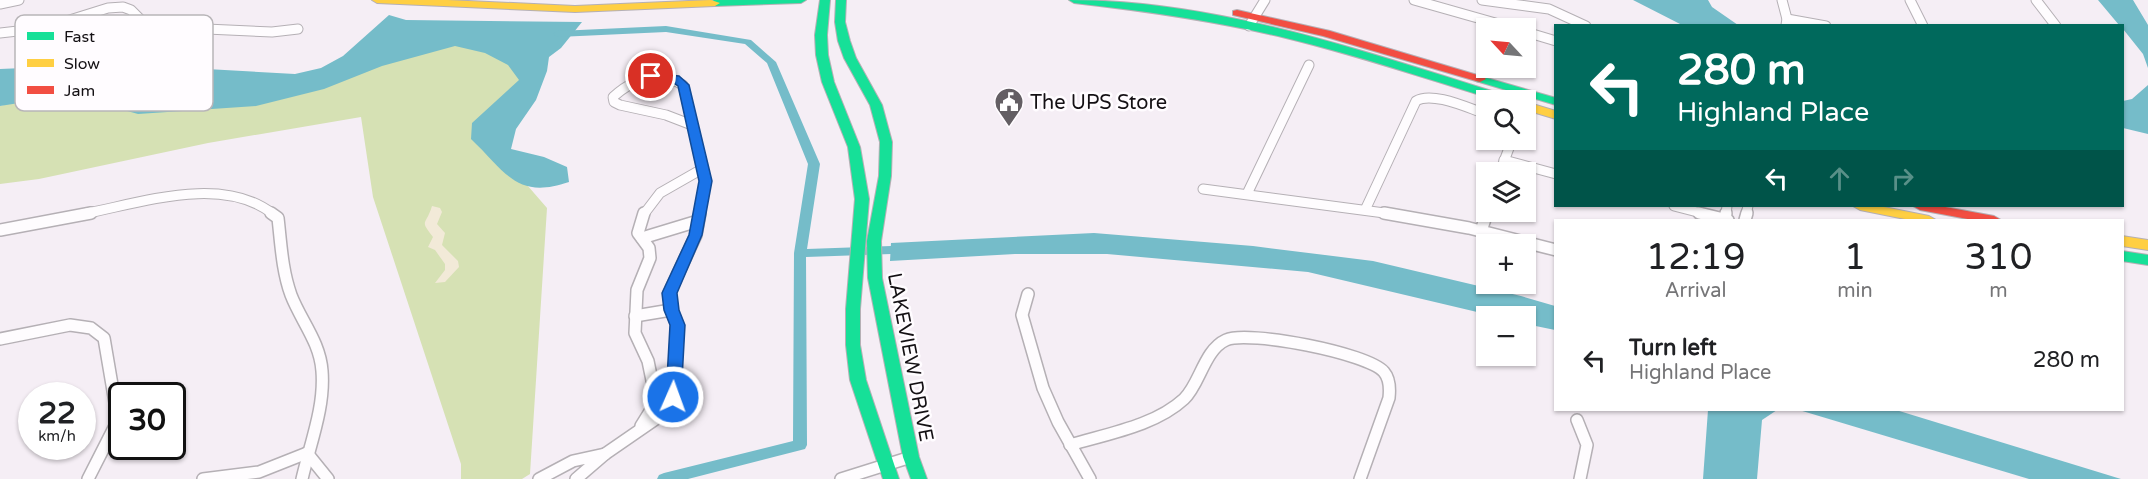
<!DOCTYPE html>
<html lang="en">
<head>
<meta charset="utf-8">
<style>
  :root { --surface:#fff; --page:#f6f6f6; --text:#202124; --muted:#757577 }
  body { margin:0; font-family:"Varela Round",sans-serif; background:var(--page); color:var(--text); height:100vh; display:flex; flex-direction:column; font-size:22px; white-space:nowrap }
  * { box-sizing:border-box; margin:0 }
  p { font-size:20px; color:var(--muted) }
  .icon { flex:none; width:33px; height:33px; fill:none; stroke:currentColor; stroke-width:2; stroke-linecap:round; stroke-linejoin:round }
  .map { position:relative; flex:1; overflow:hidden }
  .sheet { position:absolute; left:1554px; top:219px; width:570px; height:192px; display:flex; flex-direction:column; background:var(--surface); border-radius:0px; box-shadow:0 2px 4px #0004 }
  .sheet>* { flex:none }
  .hud { position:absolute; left:1554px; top:24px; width:570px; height:183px; border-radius:0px; box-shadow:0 2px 4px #0004; background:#00695c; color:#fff; overflow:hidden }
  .needle { width:39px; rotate:296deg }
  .controls { position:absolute; left:1476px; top:18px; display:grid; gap:12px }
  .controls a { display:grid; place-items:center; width:60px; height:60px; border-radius:0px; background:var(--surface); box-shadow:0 2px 4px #0004; font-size:30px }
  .speed { position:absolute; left:18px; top:382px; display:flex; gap:12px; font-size:30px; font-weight:700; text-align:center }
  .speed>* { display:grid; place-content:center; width:78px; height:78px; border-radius:50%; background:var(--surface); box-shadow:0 2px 4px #0004; line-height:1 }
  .speed small { font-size:15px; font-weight:400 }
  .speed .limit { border:3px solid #111; border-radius:9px; background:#fff; color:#111 }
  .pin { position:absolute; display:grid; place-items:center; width:51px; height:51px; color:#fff; margin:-26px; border:3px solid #fff; border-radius:50%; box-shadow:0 2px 6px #0007 }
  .me { position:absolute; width:66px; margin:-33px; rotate:2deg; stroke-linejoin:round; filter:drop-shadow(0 0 4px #0008) }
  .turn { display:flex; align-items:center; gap:21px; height:126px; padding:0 24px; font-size:27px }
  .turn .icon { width:78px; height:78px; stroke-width:2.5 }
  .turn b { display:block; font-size:42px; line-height:51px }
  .lanes { display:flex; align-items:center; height:57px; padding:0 24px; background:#0003; justify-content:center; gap:30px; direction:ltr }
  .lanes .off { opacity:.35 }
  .eta { display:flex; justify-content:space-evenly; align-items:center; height:102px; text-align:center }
  .eta b { font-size:36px; font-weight:600; line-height:42px }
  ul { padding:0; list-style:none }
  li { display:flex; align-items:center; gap:18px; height:78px; padding:0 24px }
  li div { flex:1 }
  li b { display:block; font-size:22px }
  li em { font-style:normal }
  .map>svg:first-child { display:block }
  .green { fill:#d6e1b4 }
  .sand { fill:#f2ead8 }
  .water { fill:#75bcc9 }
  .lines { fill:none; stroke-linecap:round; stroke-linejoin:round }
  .canal { fill:#75bcc9; fill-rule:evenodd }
  .street-far1-casing { stroke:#b5b0b5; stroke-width:11 }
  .street-casing { stroke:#b5b0b5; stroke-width:14 }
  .fast-casing { stroke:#b5b0b5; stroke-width:2 }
  .slow-casing { stroke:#b5b0b5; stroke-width:2 }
  .jam-casing { stroke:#b5b0b5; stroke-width:2 }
  .street-far1 { stroke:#fefcfe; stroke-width:9 }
  .street { stroke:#fefcfe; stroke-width:11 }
  .fast { fill:#16e098; fill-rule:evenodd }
  .slow { fill:#ffcf43; fill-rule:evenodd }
  .jam { fill:#f24e42; fill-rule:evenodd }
  .route { fill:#1a73e8; stroke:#114b97; stroke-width:1.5 }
  .labels { text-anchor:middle; stroke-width:5; stroke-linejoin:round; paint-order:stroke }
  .poi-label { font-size:20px; fill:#141014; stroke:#fffcff; text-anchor:start }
  .street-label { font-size:20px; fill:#141014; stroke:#fffcff }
  .key { fill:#fffcff; stroke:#b8b5b8; stroke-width:1.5 }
  .key-label { font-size:16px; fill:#141014 }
</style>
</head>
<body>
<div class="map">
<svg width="2148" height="479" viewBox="0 0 2148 479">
  <rect width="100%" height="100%" fill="#f5eef5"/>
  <path class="green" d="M463,27l64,37 -26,91 46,53 -17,266 -8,5h-61v-15l-88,-267 -12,-80 -153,26 -169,36 -39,5v-78l89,-23 244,-1z"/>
  <path class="sand" d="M432,206l8,2 2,4 -5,12 8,9 -3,12 16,16 1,6 -14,15 -10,1 10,-13v-6l-10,-14 -7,-3 5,-10c-14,-18 -7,-11 -1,-31z"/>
  <g class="water">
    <path d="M1633,0h75l4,7 26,18h-56z"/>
    <path d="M2098,0h35l15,25v43l-5,-14 -20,-25 -1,-3 -3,-1z"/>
    <path d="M389,15l17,5 176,2 -21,26 -12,9 -2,14 -11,29 -20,29 -5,20 33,8 23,10 2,15c-53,18 -63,-10 -98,-43l1,-16 47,-43 -11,-15 -23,-12 -30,-7 -73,20 -58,23 -68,17 -118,8 -68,-19 -70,11v-37l117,-5 178,10 26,-6 22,-12z"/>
    <path d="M2148,85v49l-25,-6v-27l9,-2z"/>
    <path d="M1094,233l159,13 120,15 148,35 34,10v24l-29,-6v-8h-32l-186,-44 -201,-18h-92l-125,7 1,-18z"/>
    <path d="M1708,410h69l-15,10 -5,59h-54z"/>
    <path d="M1799,410h97l225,69h-92z"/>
  </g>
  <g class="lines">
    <path class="canal" d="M666,26l85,14 25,22 44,102 -13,85 84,-3 6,4 -6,4 -85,3 1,188 -2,4 -117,30h-31l2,-4 5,-2 129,-32 1,-188 14,-89 -41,-101 -22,-19 -79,-12 -108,5 -5,-3 5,-3z"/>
    <g class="street-far1-casing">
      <g id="street-far1">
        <path d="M1414,0l99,28"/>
        <path d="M1482,0l67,9 37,17"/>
        <path d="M1782,0l5,19 -1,6"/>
        <path d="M1910,0l13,26"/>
        <path d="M2036,0l20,26"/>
        <path d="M0,4l19,-4"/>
        <path d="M1787,19l39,7"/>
        <path d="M1249,26l16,-26"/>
        <path d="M1526,32l30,9"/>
        <path d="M0,33l44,-5 64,-20 15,-1 8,3 11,11 20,6 110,5 26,-3"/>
        <path d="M692,125l-26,-10 -46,-10 -6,-3 -1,-5c21,-19 44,-27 70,-12l22,96 -6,33"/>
        <path d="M1504,160l52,14"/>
        <path d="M1500,172l12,-32"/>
        <path d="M1203,189l189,25"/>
        <path d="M1247,194l62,-129"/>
        <path d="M1674,206l31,8"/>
        <path d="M1366,208l50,-107c16,-10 52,7 70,13"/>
        <path d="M83,214c58,-11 139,-40 190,0"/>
        <path d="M644,214l16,-21 42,-24"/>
        <path d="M1726,214l1,-8"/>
        <path d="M1746,214l2,-8"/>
      </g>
    </g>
    <g class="street-casing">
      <g id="street">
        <path d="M271,213l7,5c3,26 4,52 13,77 10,26 29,47 31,76 3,36 -12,73 -20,108"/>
        <path d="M1384,213l85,15 87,22"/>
        <path d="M1699,213l29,7"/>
        <path d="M1725,220l1,-7"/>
        <path d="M1745,220l2,-7"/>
        <path d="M0,230l91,-17"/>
        <path d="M1481,231l6,-18"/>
        <path d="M642,238l56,-17"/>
        <path d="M1028,294l-6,21 21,73 15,34 32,57"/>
        <path d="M635,316l36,-6"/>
        <path d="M0,339l70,-14 21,3 13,10 14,82 -30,59"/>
        <path d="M1577,420l10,25 -7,34"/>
        <path d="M641,426l10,-16 4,-15 -7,-34 -13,-28 2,-43 13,-32 -1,-10 -11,-15 6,-20"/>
        <path d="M1070,445c36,-11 85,-19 114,-46 16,-15 20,-49 42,-59 22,-10 142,13 158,32 6,7 6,17 5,26l-29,81"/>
        <path d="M307,453l21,26"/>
        <path d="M605,454l58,-40 10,-17 4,-72 -6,-15 -2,-17 27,-58 4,-22"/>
        <path d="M203,479l56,-7 48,-19"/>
        <path d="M539,479l34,-18 32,-7 -29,25"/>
        <path d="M841,479l70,-22"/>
      </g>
    </g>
    <g class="fast-casing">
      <g id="fast">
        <path d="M714,0h92l-5,3 -86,3 -5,-3z"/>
        <path d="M820,0h10l-3,35 1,20 6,27 26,65 9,52 -9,110v36l6,35 33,99h-16l-33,-99 -4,-35v-36l9,-110 -7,-52 -26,-65 -6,-27 -1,-20z"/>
        <path d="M836,0h10l-1,22 5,19 6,17 26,47 10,37 -1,34 -10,65 1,37 37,179 8,22h-16l-8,-22 -35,-179 -1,-37 12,-65 1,-34 -10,-37 -26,-47 -6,-17 -3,-19z"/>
        <path d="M1069,0c151,0 299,53 442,97l2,3h-17c-69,-21 -139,-45 -210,-62 -70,-17 -141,-27 -212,-35z"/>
        <path d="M1480,76l76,22v7l-80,-24 -2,-2z"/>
        <path d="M2122,251l26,4v10l-26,-4z"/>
      </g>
    </g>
    <g class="slow-casing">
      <g id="slow">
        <path d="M372,0h75l128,6 136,-6 9,3 -5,3 -140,6 -198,-9z"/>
        <path d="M1526,102l30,9v8l-30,-9z"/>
        <path d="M1853,206h26l50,10 7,4h-26l-50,-10z"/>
        <path d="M2122,236l26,4v10l-26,-4z"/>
      </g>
    </g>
    <g class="jam-casing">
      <g id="jam">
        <path d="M1237,10l93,21 154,46 2,2 -6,3 -4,-1 -153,-45 -90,-21v-4z"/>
        <path d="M1913,206h27l54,10 7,4h-28l-53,-10z"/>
      </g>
    </g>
    <use href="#street-far1" class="street-far1"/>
    <use href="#street" class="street"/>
    <use href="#fast" class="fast"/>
    <use href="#slow" class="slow"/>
    <use href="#jam" class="jam"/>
  </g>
  <path class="route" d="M651,73l28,3 10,9 23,96 -10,54 -25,58 2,17 6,15 -4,72 -2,5h-11l-2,-5 4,-72 -6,-15 -2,-17 27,-58 10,-54 -21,-95 -6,-4 -26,-3v-5z"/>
  <defs>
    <g id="civic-pin" transform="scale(1.5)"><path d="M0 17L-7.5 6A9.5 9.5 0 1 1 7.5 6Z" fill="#635e63" stroke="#fffcff"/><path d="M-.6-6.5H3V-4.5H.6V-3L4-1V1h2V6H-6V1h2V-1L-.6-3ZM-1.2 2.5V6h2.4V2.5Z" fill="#fff"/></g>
  </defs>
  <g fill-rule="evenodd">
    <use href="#civic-pin" x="1009" y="102"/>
  </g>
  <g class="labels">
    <g class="poi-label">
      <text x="1030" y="109">The UPS Store</text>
    </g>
    <g class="street-label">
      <text transform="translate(911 357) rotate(79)" y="7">LAKEVIEW DRIVE</text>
    </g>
  </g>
  <rect x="15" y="15" width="198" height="96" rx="9" class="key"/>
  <rect x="27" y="32" width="27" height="8" fill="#16e098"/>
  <rect x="27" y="59" width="27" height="8" fill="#ffcf43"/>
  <rect x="27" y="86" width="27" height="8" fill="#f24e42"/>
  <g class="key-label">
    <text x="64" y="42">Fast</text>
    <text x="64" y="69">Slow</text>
    <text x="64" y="96">Jam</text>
  </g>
</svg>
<div class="controls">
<a><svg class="needle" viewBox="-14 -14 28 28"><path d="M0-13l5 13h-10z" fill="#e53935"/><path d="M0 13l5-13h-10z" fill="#757577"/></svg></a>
<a><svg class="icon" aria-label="search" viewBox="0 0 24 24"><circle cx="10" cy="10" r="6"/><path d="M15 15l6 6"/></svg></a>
<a><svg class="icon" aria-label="layers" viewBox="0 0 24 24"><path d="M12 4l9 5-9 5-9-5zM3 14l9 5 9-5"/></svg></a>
<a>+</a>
<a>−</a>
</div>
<div class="speed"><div>22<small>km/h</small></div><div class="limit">30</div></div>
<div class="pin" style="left:651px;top:76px;background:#d93025"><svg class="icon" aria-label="arrive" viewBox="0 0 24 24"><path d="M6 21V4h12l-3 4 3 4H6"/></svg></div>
<svg class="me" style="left:673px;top:397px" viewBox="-20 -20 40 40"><circle r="17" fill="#1a73e8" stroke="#fff" stroke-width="3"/><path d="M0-11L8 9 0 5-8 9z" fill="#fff"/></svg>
<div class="hud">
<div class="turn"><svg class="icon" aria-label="left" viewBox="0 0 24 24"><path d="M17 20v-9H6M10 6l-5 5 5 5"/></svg><div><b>280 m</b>Highland Place</div></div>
<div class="lanes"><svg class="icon" aria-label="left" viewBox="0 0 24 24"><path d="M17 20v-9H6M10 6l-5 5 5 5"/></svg><svg class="icon off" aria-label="ahead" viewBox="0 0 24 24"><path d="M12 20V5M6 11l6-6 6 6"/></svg><svg class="icon off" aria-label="right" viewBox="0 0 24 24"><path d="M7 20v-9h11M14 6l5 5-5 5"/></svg></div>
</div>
<section class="sheet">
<div class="eta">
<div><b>12:19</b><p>Arrival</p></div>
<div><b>1</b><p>min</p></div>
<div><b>310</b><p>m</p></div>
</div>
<ul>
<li><svg class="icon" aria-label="left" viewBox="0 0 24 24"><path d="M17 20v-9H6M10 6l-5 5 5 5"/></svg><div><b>Turn left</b><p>Highland Place</p></div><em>280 m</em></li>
</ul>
</section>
</div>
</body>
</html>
